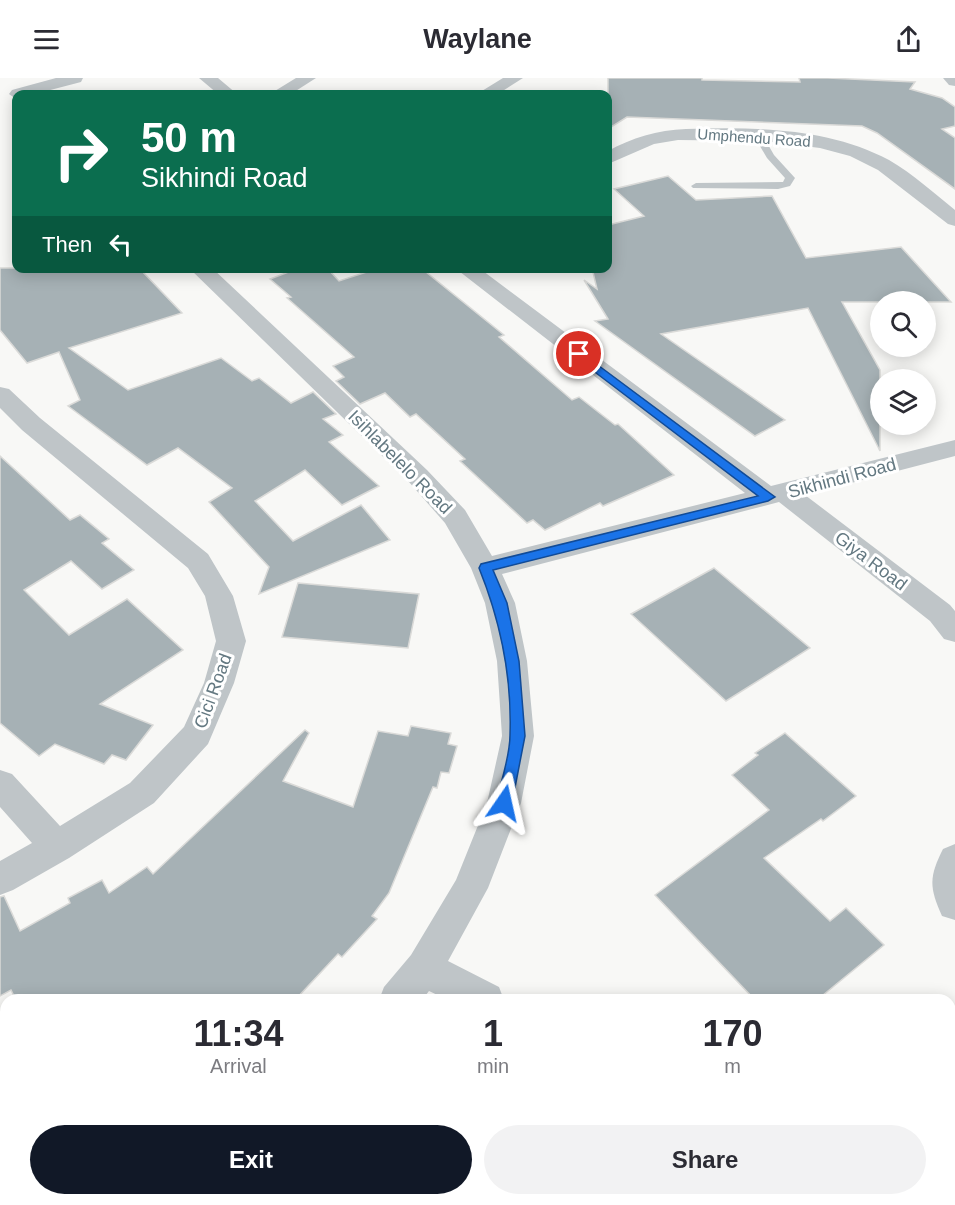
<!DOCTYPE html>
<html lang="en">
<head>
<meta charset="utf-8">
<style>
  :root { --surface:#fff; --page:#f2f2f3; --text:#2b2b33; --muted:#7c7c81; --accent:#111827 }
  body { margin:0; font-family:Helvetica,sans-serif; background:var(--page); color:var(--text); height:100vh; display:flex; flex-direction:column; font-size:22px; white-space:nowrap }
  * { box-sizing:border-box; margin:0 }
  p { font-size:20px; color:var(--muted) }
  .icon { flex:none; width:33px; height:33px; fill:none; stroke:currentColor; stroke-width:2; stroke-linecap:round; stroke-linejoin:round }
  .map { position:relative; flex:1; overflow:hidden }
  .details { position:absolute; left:0px; top:916px; width:956px; height:212px; display:flex; flex-direction:column; background:var(--surface); border-radius:18px 18px 0 0; box-shadow:0 3px 15px #0003 }
  .details>* { flex:none }
  .banner { position:absolute; left:12px; top:12px; width:600px; height:183px; border-radius:12px; box-shadow:0 3px 15px #0003; background:#0b6e4f; color:#fff; overflow:hidden }
  .buttons { position:absolute; left:870px; top:213px; display:grid; gap:12px }
  .buttons a { display:grid; place-items:center; width:66px; height:66px; border-radius:50%; background:var(--surface); box-shadow:0 3px 15px #0003; font-size:30px }
  .pin { position:absolute; display:grid; place-items:center; width:51px; height:51px; color:#fff; margin:-26px; border:3px solid #fff; border-radius:50%; box-shadow:0 2px 6px #0007 }
  .me { position:absolute; width:66px; margin:-33px; rotate:11deg; stroke-linejoin:round; filter:drop-shadow(0 0 4px #0008) }
  .turn { display:flex; align-items:center; gap:21px; height:126px; padding:0 30px; font-size:27px }
  .turn .icon { width:78px; height:78px; stroke-width:2.5 }
  .turn b { display:block; font-size:42px; line-height:51px }
  .then { display:flex; align-items:center; height:57px; padding:0 30px; background:#0003; gap:12px; font-size:22px }
  .eta { display:flex; justify-content:space-evenly; align-items:center; height:102px; text-align:center }
  .eta b { font-size:36px; font-weight:700; line-height:42px }
  .action { display:flex; gap:12px; margin-top:auto; padding:12px 30px }
  .action a { flex:1; height:69px; border-radius:36px; background:var(--accent); color:#fff; font-size:24px; font-weight:700; line-height:69px; text-align:center }
  .action a+a { background:var(--page); color:var(--text) }
  header { display:flex; justify-content:space-between; align-items:center; height:78px; padding:0 30px; background:var(--surface); font-size:27px; font-weight:700 }
  .map>svg:first-child { display:block }
  .building { fill:#a6b1b5; stroke:#dadad8; stroke-width:1.5 }
  .lines { fill:none; stroke-linecap:round; stroke-linejoin:round }
  .lane { fill:#bfc5c8; fill-rule:evenodd }
  .street { fill:#bfc5c8; fill-rule:evenodd }
  .route { fill:#1a73e8; stroke:#114b97; stroke-width:1.5 }
  .labels { text-anchor:middle; stroke-width:6; stroke-linejoin:round; paint-order:stroke }
  .far-street-label { font-size:15px; fill:#637881; stroke:#fff }
  .street-label { font-size:18px; fill:#637881; stroke:#fff }
</style>
</head>
<body>
<header><svg class="icon" aria-label="menu" viewBox="0 0 24 24"><path d="M4 6h16M4 12h16M4 18h16"/></svg>Waylane<svg class="icon" aria-label="share" viewBox="0 0 24 24"><path d="M12 15V3M7 8l5-5 5 5M5 13v7h14v-7"/></svg></header>
<div class="map">
<svg width="955" height="1127" viewBox="0 0 955 1127">
  <rect width="100%" height="100%" fill="#f8f8f6"/>
  <g class="building">
    <path d="M608,0h94v2l98,2 -1,-4h29l87,4 -5,7 32,9 13,9v19l-13,3 13,9v51l-78,-56 -15,-7 -235,-9 -19,12z"/>
    <path d="M668,98l28,24 76,-4 34,62 95,-11 50,55h-109l38,68v81l-72,-143 -147,26 124,86 -30,16 -160,-115 13,-2 -24,-39 13,9 -5,-21h16v-43l36,-9 -30,-27z"/>
    <path d="M0,190h139l43,45 -113,35 59,42 93,-32 31,23 7,-3 32,25 22,-11 23,22 -13,5 20,16 -14,7 50,44 -37,19 -37,-35 -50,31 38,40 68,-36 29,35 -131,54 10,-27 -60,-65 23,-14 -54,-40 -31,17 -79,-59 12,-6 -21,-48 -32,11 -27,-33z"/>
    <path d="M299,190h28l12,13 40,-13h42l83,67 -5,2 73,63 7,-3 36,28 3,-1 56,51 -71,31 -3,-3 -55,27 -12,-10 -6,3 -67,-62 5,-2 -49,-45 -6,3 -25,-24 -25,11 -24,-23 8,-4 -11,-11 21,-9 -67,-59 4,-1 -21,-18z"/>
    <path d="M0,378l70,64 10,-5 29,24 -7,4 32,27 -32,19 -31,-28 -47,29 45,45 58,-36 56,51 -83,54 53,21 -27,35 -14,-5 -8,9 -49,-20 -16,12 -39,-33z"/>
    <path d="M714,490l96,80 -84,53 -95,-87z"/>
    <path d="M298,505l121,11 -11,54 -126,-11z"/>
    <path d="M411,648l40,7 -3,11 9,2 -8,27 -8,-1 -4,16 -4,-1 -44,106 -17,23 5,3 -35,38 -4,-3 -43,46h-279l-5,-10 -11,6v-99l4,-1 16,35 50,-28 -2,-5 34,-18 7,13 38,-26 6,7 152,-144 4,3 -26,48 70,26 25,-76 30,5z"/>
    <path d="M785,655l71,63 -33,25 -2,-2 -57,39 66,63 16,-13 38,37 -67,55h-62l-100,-105 114,-85 -37,-35 26,-20 -3,-2z"/>
  </g>
  <g class="lines">
    <path class="lane" d="M756,56h6l12,21 21,23 -5,8 -12,3 -85,-1 -2,-2 5,-3 87,-1 2,-4 -18,-20 -13,-22z"/>
    <g class="street">
      <path d="M56,0h27l-2,4 -46,12h-19v5l-7,-5 3,-4z"/>
      <path d="M199,0h19l19,16h-19z"/>
      <path d="M296,0h20l-25,16h-21z"/>
      <path d="M503,0h20l-25,16h-21z"/>
      <path d="M943,0h12v8l-6,-1z"/>
      <path d="M686,51c67,-2 142,-2 203,31 24,14 45,33 66,50v16l-7,-2 -70,-54 -28,-14 -30,-8 -56,-7 -86,-1 -24,4 -46,20v-13c24,-13 49,-21 78,-22z"/>
      <path d="M189,190h23l215,202 38,40 27,46 253,-63 -290,-225h24l292,218 184,-46v16l-150,39 145,110 5,6v31l-11,-3 -14,-18 -151,-119 -277,72 13,29 12,58 7,75 -13,67 -33,85 -40,73 51,26 5,13h-56l-19,-9 -7,9h-43l5,-13 27,-32 45,-75 31,-77 15,-67 -5,-75 -12,-58 -14,-35 -26,-45 -36,-41z"/>
      <path d="M0,309l9,2 31,29 168,136 25,42 13,45 -12,42 -26,61 -54,59 -85,55 -56,32 -13,5v-34l32,-18 -32,-36v-37l12,4 48,52 70,-43 54,-56 20,-44 12,-42 -11,-45 -17,-28 -166,-138 -22,-22z"/>
      <path d="M955,766v76l-13,-4c-13,-29 -13,-39 1,-67z"/>
      <path d="M125,1122h50l-3,5h-49z"/>
      <path d="M842,1122h53l2,5h-52z"/>
    </g>
  </g>
  <path class="route" d="M579,273l196,146 -7,4 -275,69 14,33 12,58 6,75 -13,67 -2,4 -6,2 -5,-2 -3,-4c5,-22 14,-46 14,-68 2,-57 -10,-115 -31,-167l2,-4 277,-68 -183,-139v-5z"/>
  <g class="labels">
    <g class="far-street-label">
      <text transform="translate(754 60) rotate(4)" y="5">Umphendu Road</text>
    </g>
    <g class="street-label">
      <text transform="translate(400 384) rotate(45)" y="6">Isihlabelelo Road</text>
      <text transform="translate(842 400) rotate(-15)" y="6">Sikhindi Road</text>
      <text transform="translate(871 483) rotate(37)" y="6">Giya Road</text>
      <text transform="translate(213 613) rotate(-70)" y="6">Cici Road</text>
    </g>
  </g>
</svg>
<div class="buttons">
<a><svg class="icon" aria-label="search" viewBox="0 0 24 24"><circle cx="10" cy="10" r="6"/><path d="M15 15l6 6"/></svg></a>
<a><svg class="icon" aria-label="layers" viewBox="0 0 24 24"><path d="M12 4l9 5-9 5-9-5zM3 14l9 5 9-5"/></svg></a>
</div>
<div class="pin" style="left:579px;top:276px;background:#d93025"><svg class="icon" aria-label="arrive" viewBox="0 0 24 24"><path d="M6 21V4h12l-3 4 3 4H6"/></svg></div>
<svg class="me" style="left:504px;top:725px" viewBox="-20 -20 40 40"><path d="M0-17L14 15 0 8-14 15z" fill="#1a73e8" stroke="#fff" stroke-width="4"/></svg>
<div class="banner">
<div class="turn"><svg class="icon" aria-label="right" viewBox="0 0 24 24"><path d="M7 20v-9h11M14 6l5 5-5 5"/></svg><div><b>50 m</b>Sikhindi Road</div></div>
<div class="then">Then<svg class="icon" aria-label="left" viewBox="0 0 24 24"><path d="M17 20v-9H6M10 6l-5 5 5 5"/></svg></div>
</div>
<section class="details">
<div class="eta">
<div><b>11:34</b><p>Arrival</p></div>
<div><b>1</b><p>min</p></div>
<div><b>170</b><p>m</p></div>
</div>
<div class="action"><a>Exit</a><a>Share</a></div>
</section>
</div>
</body>
</html>
